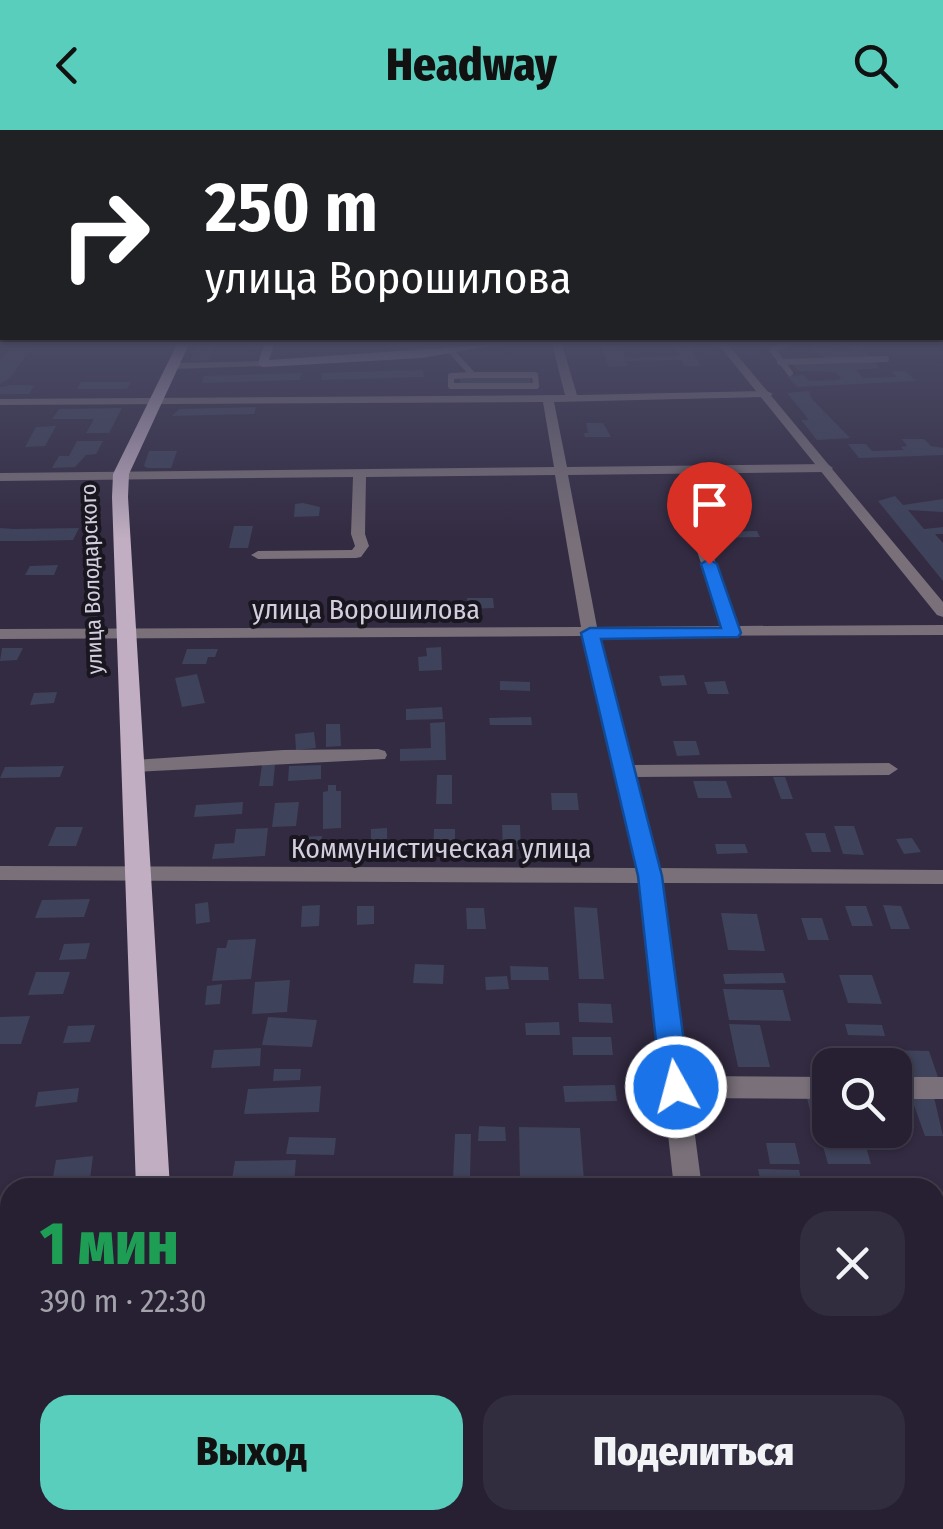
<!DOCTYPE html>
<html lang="ru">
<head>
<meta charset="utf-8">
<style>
  :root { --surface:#262032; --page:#322d3e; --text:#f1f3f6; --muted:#a4a3ac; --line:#423e4d; --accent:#5acebd }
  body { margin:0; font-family:"Fira Sans Condensed",sans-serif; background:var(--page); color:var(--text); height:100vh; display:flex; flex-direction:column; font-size:38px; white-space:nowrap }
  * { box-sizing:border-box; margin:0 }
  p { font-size:32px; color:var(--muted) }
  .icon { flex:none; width:55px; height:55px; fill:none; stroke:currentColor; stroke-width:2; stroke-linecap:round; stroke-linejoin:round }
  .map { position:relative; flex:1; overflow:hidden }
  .sheet { position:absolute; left:0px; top:1048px; width:945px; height:352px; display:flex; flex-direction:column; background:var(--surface); border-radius:30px 30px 0 0; box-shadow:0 2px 8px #0004,0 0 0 2px var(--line) }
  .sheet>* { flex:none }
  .hud { position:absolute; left:0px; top:0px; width:945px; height:210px; box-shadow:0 2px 8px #0004,0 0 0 2px var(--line); background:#202124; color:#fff; overflow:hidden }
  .tools { position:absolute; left:812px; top:918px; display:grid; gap:20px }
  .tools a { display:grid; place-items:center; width:100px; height:100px; border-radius:20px; background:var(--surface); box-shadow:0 2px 8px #0004,0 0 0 2px var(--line); font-size:50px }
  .pin { position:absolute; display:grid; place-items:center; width:85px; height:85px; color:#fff; margin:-102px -42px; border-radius:50% 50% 50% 0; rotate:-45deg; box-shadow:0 0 10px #0007 }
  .pin .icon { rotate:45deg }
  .me { position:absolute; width:110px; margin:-55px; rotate:353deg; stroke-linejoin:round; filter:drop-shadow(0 0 8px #0008) }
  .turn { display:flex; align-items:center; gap:35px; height:210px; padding:0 40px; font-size:45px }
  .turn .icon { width:130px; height:130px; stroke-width:2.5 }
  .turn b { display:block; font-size:70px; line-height:85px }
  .round { display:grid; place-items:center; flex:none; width:105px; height:105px; border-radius:30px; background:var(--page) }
  .summary { display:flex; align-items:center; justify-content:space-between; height:170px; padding:0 40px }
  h1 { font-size:60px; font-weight:800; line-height:75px; color:#1e9e55 }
  .primary-button { display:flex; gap:20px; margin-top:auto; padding:20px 40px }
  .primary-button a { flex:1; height:115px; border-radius:30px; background:var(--accent); color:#111; font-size:40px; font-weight:800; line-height:115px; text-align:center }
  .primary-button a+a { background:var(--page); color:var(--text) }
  header { display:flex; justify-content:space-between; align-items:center; height:130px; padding:0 40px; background:var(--accent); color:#111; font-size:45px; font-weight:800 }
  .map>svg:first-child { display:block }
  .green { fill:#641c46 }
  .building { fill:#3e425a }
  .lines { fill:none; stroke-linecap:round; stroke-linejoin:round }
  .service { stroke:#797079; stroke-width:6 }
  .minor { fill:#797079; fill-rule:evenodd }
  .tertiary { fill:#797079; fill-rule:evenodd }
  .secondary { fill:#a293a2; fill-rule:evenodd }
  .primary { fill:#c1aec2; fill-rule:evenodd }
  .route { fill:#1a73e8; stroke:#114b97; stroke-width:2.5 }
  .labels { text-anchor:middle; stroke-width:8; stroke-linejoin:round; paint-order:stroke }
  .far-street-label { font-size:22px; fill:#d3cedd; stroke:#1a1620 }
  .street-label { font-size:28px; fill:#d3cedd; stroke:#1a1620 }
</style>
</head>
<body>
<header><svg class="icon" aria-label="back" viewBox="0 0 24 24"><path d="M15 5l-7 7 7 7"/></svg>Headway<svg class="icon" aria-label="search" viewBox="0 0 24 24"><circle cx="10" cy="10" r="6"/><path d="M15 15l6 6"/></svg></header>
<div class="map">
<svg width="943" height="1399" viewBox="0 0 943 1399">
  <rect width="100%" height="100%" fill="#332b42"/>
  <path class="green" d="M943,1324v75h-712l-1,-9h705v-65z"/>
  <g class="building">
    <path d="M673,214h15l13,22h-17l-3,-6 -55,1 2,5 -19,1 -9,-21h21l5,12 54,-2z"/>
    <path d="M214,215l-5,15 -19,1 6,-15z"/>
    <path d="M866,215l5,5h-13l15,7 -46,2 -18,-12h17l12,5 15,-1 -5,-5z"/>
    <path d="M32,218l-23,31 -9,5v-24l10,-11z"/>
    <path d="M874,231l5,7 -23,2 7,8 34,-1 -6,-6h13l13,10 -120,6 -10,-11 17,-1 5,6 28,-1 4,-2 -6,-6 -36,-1 -7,-7z"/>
    <path d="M423,240l1,7 -102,3v-7z"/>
    <path d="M301,243l-1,7 -98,3 2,-7z"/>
    <path d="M460,247h70l1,7 -71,1z"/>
    <path d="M81,252h50l-4,7h-50z"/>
    <path d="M11,255h17l6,1 -5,8h-29v-7z"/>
    <path d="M809,261l3,8 38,39 -33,2 -16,-20h8l-22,-27z"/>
    <path d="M256,277l-2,7 -82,2 7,-7z"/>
    <path d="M122,278l-13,25h-23l8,-14h-42l7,-10z"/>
    <path d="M586,293h17l8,14h-26l-1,-4h4z"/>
    <path d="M56,296l-11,20 -20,1 11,-20z"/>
    <path d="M902,309h22l7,7 12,2v7l-84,3 -11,-14h18l6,7 32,-1 -3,-3 6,-1z"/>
    <path d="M77,311h26l-7,13 -10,1 -11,12 -23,1 7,-12h10z"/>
    <path d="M149,321h28l-6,17h-23l-4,-2z"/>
    <path d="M895,366l8,9 40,-6v13l-35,-2 16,19 19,-2v7h-8l8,9v38l-65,-80z"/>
    <path d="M303,373l17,4 -1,9 -25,1 1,-13z"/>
    <path d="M234,396h19l-5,22h-19z"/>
    <path d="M0,398l14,1 65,-1 -6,12 -42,1h-31z"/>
    <path d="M757,401l3,6 -51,1 -2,-6z"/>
    <path d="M58,435l-4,10h-29l5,-9z"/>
    <path d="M467,468h26l1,10 -26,1z"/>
    <path d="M280,471l-3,18 -19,1 4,-18z"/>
    <path d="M429,474h17l1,15 -17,1z"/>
    <path d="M441,517l1,23 -23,1 -1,-14 9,-1 -1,-8z"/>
    <path d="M2,518h21l-6,12 -17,1z"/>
    <path d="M187,519h31l-3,8h-7l-2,7h-24z"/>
    <path d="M197,544l8,29 -23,4 -7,-29z"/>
    <path d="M684,545l3,10 -25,1 -3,-10z"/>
    <path d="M500,551l30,1v9l-30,-1z"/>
    <path d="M725,551l4,13h-21l-4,-12z"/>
    <path d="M57,562l-3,11 -24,2 4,-12z"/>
    <path d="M442,577l1,12 -37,1v-11z"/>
    <path d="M531,587l1,8h-42l-1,-7z"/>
    <path d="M445,592l1,38 -46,1v-12l31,-1 -1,-25z"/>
    <path d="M326,594h14l1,22 -15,1z"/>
    <path d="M314,602l2,16 -20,2 -1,-16z"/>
    <path d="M673,611h23l4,14 -23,1z"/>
    <path d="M262,635h13l-2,21h-14z"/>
    <path d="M321,635v14l-33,2 1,-15z"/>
    <path d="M64,636l-4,11 -60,1 5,-11z"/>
    <path d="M437,645h15v29h-16z"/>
    <path d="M773,647h12l8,22h-12z"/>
    <path d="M693,651h33l6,17h-34z"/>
    <path d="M328,655h8v6h5v37l-18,1v-37l5,-1z"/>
    <path d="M551,663h26l2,17h-27z"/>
    <path d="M243,672l-1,12 -48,3 2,-12z"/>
    <path d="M299,672l-3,24 -24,1 3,-24z"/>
    <path d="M502,695h18l1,24h-18z"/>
    <path d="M834,696h20l10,29 -21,-1z"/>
    <path d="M56,697h27l-7,19h-28z"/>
    <path d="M268,698l-3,28 -53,3 3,-15 19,-1 2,-14z"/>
    <path d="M387,698v22l-16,1v-22z"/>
    <path d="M434,699h21v24h-22z"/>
    <path d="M805,703h20l6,19h-19z"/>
    <path d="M322,706l-2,17 -25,1 2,-17z"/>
    <path d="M912,708l9,14 -17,2 -8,-15z"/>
    <path d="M715,714h30l3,9 -31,1z"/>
    <path d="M90,769l-6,18 -49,1 7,-18z"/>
    <path d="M208,772l2,20 -14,2 -1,-20z"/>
    <path d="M320,775l-1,21 -18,1 1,-21z"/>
    <path d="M883,775l18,1 9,23h-19z"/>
    <path d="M357,776h17v18l-17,1z"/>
    <path d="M845,776h21l7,20h-21z"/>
    <path d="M574,777l23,1 7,71h-25z"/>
    <path d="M466,778h18l2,21h-19z"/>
    <path d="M721,783l36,1 8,37 -37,-1z"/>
    <path d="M801,788h21l7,22h-21z"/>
    <path d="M256,809l-5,40 -39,2 5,-33h9l2,-8z"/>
    <path d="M90,813l-4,16 -27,1 5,-16z"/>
    <path d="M415,834l29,1 -1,19 -30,-1z"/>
    <path d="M510,836l38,1 1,13h-38z"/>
    <path d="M36,842h34l-7,22 -35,1z"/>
    <path d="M783,843l3,10 -61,1 -2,-10z"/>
    <path d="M839,845h33l10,29 -34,-1z"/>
    <path d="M507,846l2,13 -23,1 -1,-13z"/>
    <path d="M290,850l-3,32 -35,2 3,-32z"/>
    <path d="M222,854l-2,20 -15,1 2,-19z"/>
    <path d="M723,859l60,1 8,31 -62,-1z"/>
    <path d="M578,873l33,1 2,19 -34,-1z"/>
    <path d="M30,886l-9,28h-21v-27z"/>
    <path d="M268,887l49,3 -5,27 -50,-2z"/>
    <path d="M559,892l1,13h-34l-1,-12z"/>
    <path d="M729,894l31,1 10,42h-32z"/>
    <path d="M845,894l37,1 3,11 -37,-1z"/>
    <path d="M95,895l-5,17 -27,1 5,-17z"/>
    <path d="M572,907h39l2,18h-40z"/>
    <path d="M261,918l-1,18 -49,2 3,-18z"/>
    <path d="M888,920l41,1 10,29 -42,-1z"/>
    <path d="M274,939h27l-1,11 -27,1z"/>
    <path d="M615,955l2,16 -52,1 -2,-16z"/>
    <path d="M321,956l-2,26 -75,2 4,-25z"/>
    <path d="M79,958l-2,14 -42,5 3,-15z"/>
    <path d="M911,967h23l9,39h-18z"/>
    <path d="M807,968h23v34h-15z"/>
    <path d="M479,996l26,1 1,14h-28z"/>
    <path d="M519,997l61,1 4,53 -64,-1z"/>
    <path d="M455,1004h16l-1,45h-17z"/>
    <path d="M289,1007l47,1 -2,17 -48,-1z"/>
    <path d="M821,1009l43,1 7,24h-43z"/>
    <path d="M766,1013h29l5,21h-30z"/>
    <path d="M93,1026l-3,23 -38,4 4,-23z"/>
    <path d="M296,1030l-2,24 -63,1 4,-24z"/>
    <path d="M758,1039l41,1 4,18h-41z"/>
  </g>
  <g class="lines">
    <g class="service">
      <path d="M787,214l-15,5 18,24"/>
      <path d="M451,221l22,24"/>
      <path d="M780,232l106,-3"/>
      <path d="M473,245h62l1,11h-85v-10z"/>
    </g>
    <g class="minor">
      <path d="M552,214h10l15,51 190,-4 6,3 -6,3 -213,5 13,65 260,-3 6,4 -6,4 -259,3 29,152 125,-1 -32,-96 7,-4 7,4 34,96 205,-1v10l-344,1 33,129 257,-2 9,6 -9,6 -254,2 23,91 285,2v14l-282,-1 26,193 143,1v22l-140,-1 12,90h-28l-34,-305 -640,-3v-14l638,2 -55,-232 -583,3v-10l581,-2 -26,-152 -189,2 -1,57 4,12 -8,11 -5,1 -98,1 -7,-4 7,-4 94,-1 3,-4 -4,-12 2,-57 -353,4v-8l554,-6 -11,-65 -543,3v-6l565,-4z"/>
      <path d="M378,619l7,2 2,4 -2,4 -251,13 -9,-6 9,-6 149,-10z"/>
      <rect x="895" y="947" width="48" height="22"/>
    </g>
    <g class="tertiary">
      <path d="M718,214h10l215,258v15l-6,-2z"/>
      <path d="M263,231l4,1v4l-95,3 -5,-3 5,-3z"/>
    </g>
    <path class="secondary" d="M264,214h10l-5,16 231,-16 -78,14 -159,9 -5,-3z"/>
    <g class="primary">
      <path d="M177,214h12l-60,130 -1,23 42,691h-34l-24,-691 1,-23z"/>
      <rect x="0" y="1241" width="10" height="40"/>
      <rect x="935" y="1262" width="8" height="40"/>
      <rect x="147" y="1390" width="42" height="9"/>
    </g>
  </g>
  <linearGradient id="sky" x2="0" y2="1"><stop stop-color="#1c1824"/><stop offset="0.52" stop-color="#4a4a65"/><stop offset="1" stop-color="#4a4a65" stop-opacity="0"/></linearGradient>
  <rect width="943" height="410" fill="url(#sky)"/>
  <path class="route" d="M709,429l8,5 24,69 -3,4 -137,2 61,237 28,211 -4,8 -10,4 -11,-4 -4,-8 -23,-211 -57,-243 9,-5h131l-20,-64z"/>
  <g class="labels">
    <g class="far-street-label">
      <text transform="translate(91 449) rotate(-92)" y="8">улица Володарского</text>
    </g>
    <g class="street-label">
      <text x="366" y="489">улица Ворошилова</text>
      <text x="441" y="728">Коммунистическая улица</text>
    </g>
  </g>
</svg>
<div class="tools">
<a><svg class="icon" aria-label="search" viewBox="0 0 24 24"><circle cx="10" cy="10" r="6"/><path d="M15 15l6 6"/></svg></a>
</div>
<div class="pin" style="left:709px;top:434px;background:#d93025"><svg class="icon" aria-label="arrive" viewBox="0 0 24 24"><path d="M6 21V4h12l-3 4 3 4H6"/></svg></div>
<svg class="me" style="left:676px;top:957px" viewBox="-20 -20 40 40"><circle r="17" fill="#1a73e8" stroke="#fff" stroke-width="3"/><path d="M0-11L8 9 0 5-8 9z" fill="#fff"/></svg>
<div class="hud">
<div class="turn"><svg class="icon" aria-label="right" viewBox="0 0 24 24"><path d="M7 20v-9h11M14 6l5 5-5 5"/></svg><div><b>250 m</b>улица Ворошилова</div></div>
</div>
<section class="sheet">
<div class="summary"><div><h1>1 мин</h1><p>390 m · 22:30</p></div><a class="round"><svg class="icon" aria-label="close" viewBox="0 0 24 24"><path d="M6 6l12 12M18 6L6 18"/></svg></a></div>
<div class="primary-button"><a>Выход</a><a>Поделиться</a></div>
</section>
</div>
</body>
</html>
